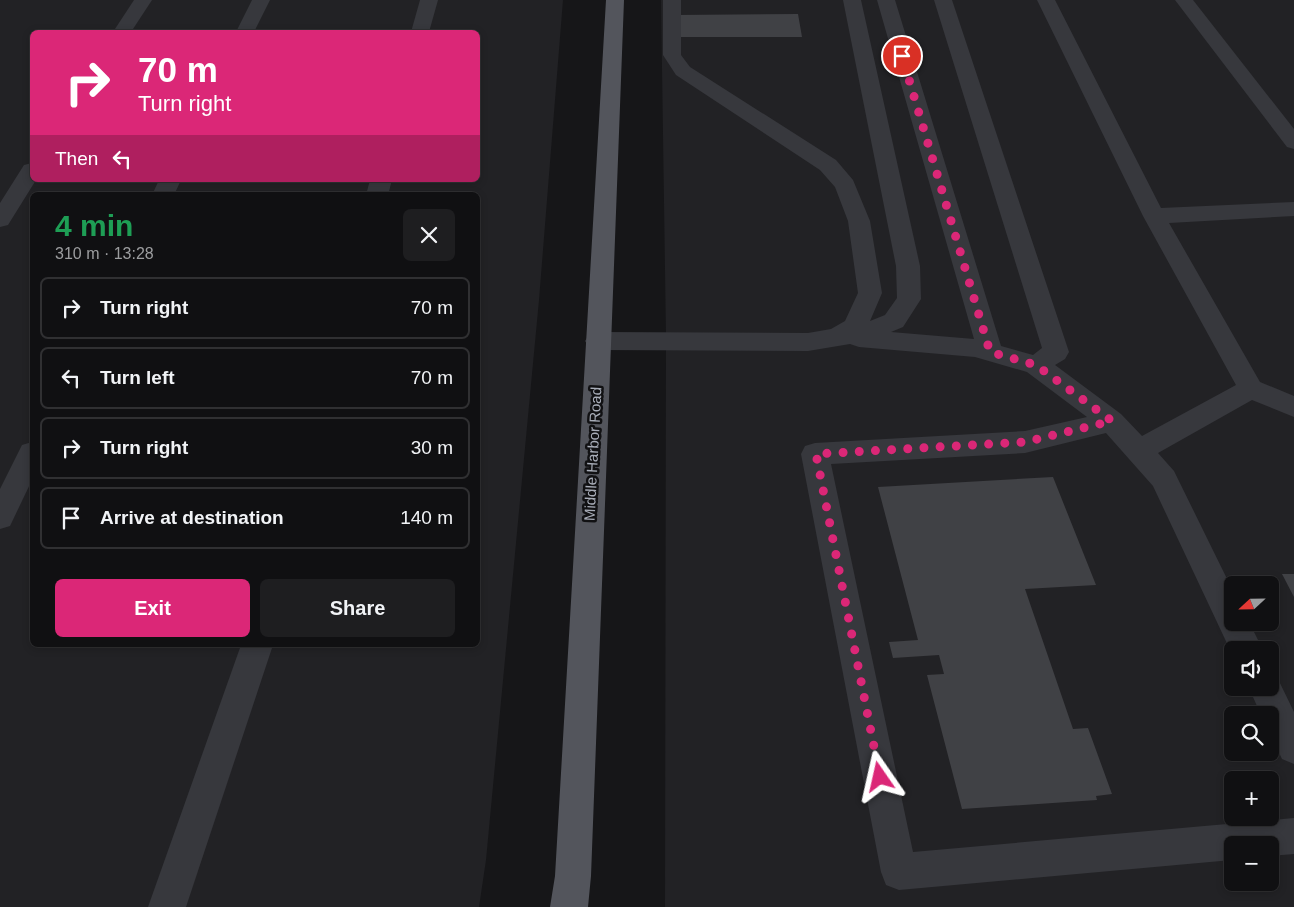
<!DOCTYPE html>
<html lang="en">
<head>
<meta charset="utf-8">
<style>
  :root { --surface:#101012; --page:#1e1e20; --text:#f1f3f6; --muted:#9c9d9f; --line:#303032; --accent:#db2777 }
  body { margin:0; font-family:Helvetica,sans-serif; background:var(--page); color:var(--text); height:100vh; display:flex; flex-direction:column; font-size:19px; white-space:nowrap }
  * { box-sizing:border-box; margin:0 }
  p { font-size:16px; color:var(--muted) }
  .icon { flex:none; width:28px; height:28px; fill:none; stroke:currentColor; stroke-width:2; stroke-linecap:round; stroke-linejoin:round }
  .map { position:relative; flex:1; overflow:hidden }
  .details { position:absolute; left:30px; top:192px; width:450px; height:455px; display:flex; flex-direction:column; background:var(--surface); border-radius:8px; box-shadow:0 2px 8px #0003,0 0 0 1px var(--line) }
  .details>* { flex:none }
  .banner { position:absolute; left:30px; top:30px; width:450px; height:152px; border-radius:8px; box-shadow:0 2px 8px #0003,0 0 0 1px var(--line); background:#db2777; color:#fff; overflow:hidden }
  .needle { width:32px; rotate:248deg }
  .buttons { position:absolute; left:1224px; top:576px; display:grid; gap:10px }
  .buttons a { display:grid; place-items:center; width:55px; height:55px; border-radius:8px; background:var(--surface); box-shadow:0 2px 8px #0003,0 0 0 1px var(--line); font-size:25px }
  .pin { position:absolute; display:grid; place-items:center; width:42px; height:42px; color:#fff; margin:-21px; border:2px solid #fff; border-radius:50%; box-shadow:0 1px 5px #0007 }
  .me { position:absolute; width:55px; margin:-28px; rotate:349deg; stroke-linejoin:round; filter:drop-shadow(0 0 4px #0008) }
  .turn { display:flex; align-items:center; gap:18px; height:105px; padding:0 25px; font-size:22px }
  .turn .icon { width:65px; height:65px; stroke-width:2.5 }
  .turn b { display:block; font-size:35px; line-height:42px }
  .then { display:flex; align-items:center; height:48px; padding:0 25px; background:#0003; gap:10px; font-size:19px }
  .round { display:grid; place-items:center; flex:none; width:52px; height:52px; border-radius:8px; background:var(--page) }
  .head { display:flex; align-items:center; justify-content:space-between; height:85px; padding:0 25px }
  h1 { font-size:30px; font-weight:700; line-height:38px; color:#1e9e55 }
  .primary-button { display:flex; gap:10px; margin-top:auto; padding:10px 25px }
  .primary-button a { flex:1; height:58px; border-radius:8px; background:var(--accent); color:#fff; font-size:20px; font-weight:700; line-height:58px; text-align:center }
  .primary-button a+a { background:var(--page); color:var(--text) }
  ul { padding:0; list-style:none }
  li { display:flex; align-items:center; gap:15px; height:62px; margin:0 10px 8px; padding:0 15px; border:2px solid var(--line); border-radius:8px }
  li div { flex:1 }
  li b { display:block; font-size:19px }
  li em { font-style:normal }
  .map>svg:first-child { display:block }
  .built { fill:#222225; fill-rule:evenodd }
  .building { fill:#404145 }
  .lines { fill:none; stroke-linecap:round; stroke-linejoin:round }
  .minor { fill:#37383d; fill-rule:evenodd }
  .major { fill:#53555c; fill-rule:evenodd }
  .route { stroke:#db2777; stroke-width:9; stroke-dasharray:0 16.2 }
  .labels { text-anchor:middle; stroke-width:5; stroke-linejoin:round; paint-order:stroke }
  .street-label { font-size:15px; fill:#a8adb8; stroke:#111113 }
</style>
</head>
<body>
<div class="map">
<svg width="1294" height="907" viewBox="0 0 1294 907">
  <rect width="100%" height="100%" fill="#161618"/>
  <g class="built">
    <path d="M0,0h563l-24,300 -53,560 -7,47h-479zM32,32h446v148h-446zM32,195h446v450h-446z"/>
    <path d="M661,0h633v907h-629l1,-570zM1232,585h38v37h-38zM1232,650h38v38h-38zM1232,715h38v37h-38zM1232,780h38v38h-38zM1232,845h38v37h-38z"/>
  </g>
  <g class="building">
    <path d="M798,14l4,23h-126l-1,-22z"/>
    <path d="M1053,477l43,108 -71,4 48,140 15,-1 24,66 -16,2 1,4 -135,9 -35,-134 17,-1 -5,-19 -46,3 -4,-16 29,-2 -40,-153z"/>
    <path d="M1282,574h12v23z"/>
  </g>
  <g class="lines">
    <g class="minor">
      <path d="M134,0h18l-21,32h-18z"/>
      <path d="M252,0h18l-16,32h-18z"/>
      <path d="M420,0h18l-9,32h-18z"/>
      <path d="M663,0h18v55l9,12 146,93 17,20 17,41 12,72 -12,28 15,-6 12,-17 -1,-32 -53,-266h18l59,266 1,33 -18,28 -12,5 83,7 -97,-339h18l106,346 32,9 9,-7 -108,-348h18l117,352 -4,7 -10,6 66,49 21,22 94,-51 -93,-169 -106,-216h18l106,208 133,-6v14l-125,7 91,159 34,14v21l-42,-17 -94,53 16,18 58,118v33h17l14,28h-31v4l-79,-168 -47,-53 -81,20 -194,11 82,388 381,-34v36l-24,2v-11h-38v15l-333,30 -13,-5 -5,-13 -80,-418 4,-8 10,-3 210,-12 62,-14 -60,-45 -52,-15 -116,-10 -9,-3 -42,7 -210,-1 -9,-3 -4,-6 4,-6 9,-3 210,1 23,-4 14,-8 13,-28 -10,-72 -13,-34 -15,-17 -144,-95 -13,-20z"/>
      <path d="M1175,0h18l101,129v20l-7,-2z"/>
      <path d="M32,163v17h4l-28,45 -8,2v-24l24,-38z"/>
      <path d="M159,180h22l-7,15h-22z"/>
      <path d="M370,180h22l-4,15h-22z"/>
      <path d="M32,442v38l-22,46 -10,3v-40l22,-44z"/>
      <path d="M241,645h32l-87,262h-38z"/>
      <path d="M1270,675l7,2 17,35v52l-12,-5 -12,-25v-19h-9l-12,-27h21z"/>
    </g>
    <path class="major" d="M606,0h18l-33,876 -3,31h-38l5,-31z"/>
  </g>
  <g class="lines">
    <path class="route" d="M880,777l-64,-323 209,-12 87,-21 -76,-56 -46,-13 -88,-296"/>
  </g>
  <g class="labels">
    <g class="street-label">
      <text transform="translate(593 454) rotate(-87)" y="5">Middle Harbor Road</text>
    </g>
  </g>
</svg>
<div class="buttons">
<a><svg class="needle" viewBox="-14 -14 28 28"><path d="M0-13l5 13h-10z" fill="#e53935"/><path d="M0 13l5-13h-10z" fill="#9c9d9f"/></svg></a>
<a><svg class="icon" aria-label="sound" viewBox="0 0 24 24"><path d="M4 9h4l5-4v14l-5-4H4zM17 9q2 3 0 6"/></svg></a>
<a><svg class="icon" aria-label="search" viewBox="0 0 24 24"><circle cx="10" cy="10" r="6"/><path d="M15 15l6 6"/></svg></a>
<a>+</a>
<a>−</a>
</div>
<div class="pin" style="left:902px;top:56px;background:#d93025"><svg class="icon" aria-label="arrive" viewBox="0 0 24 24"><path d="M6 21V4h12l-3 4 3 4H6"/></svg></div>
<svg class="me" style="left:880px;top:777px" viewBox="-20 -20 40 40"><path d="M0-17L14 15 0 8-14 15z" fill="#db2777" stroke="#fff" stroke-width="4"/></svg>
<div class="banner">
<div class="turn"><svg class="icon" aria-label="right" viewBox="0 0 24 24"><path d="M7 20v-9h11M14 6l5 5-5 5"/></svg><div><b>70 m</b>Turn right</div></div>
<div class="then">Then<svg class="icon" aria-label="left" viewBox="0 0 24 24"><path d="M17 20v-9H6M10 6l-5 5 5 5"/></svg></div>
</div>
<section class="details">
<div class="head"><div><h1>4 min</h1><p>310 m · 13:28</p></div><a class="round"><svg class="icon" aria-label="close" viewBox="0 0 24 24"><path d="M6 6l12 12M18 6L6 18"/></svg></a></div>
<ul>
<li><svg class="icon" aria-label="right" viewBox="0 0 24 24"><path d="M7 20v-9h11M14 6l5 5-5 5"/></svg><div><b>Turn right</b></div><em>70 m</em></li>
<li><svg class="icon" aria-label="left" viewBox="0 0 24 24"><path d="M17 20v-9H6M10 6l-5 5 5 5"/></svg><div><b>Turn left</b></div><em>70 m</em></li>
<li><svg class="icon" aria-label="right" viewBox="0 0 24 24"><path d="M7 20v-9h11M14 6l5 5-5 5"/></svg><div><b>Turn right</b></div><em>30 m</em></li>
<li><svg class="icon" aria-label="arrive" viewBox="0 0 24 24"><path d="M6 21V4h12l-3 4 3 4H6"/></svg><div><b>Arrive at destination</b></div><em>140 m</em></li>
</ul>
<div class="primary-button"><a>Exit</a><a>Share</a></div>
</section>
</div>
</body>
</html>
